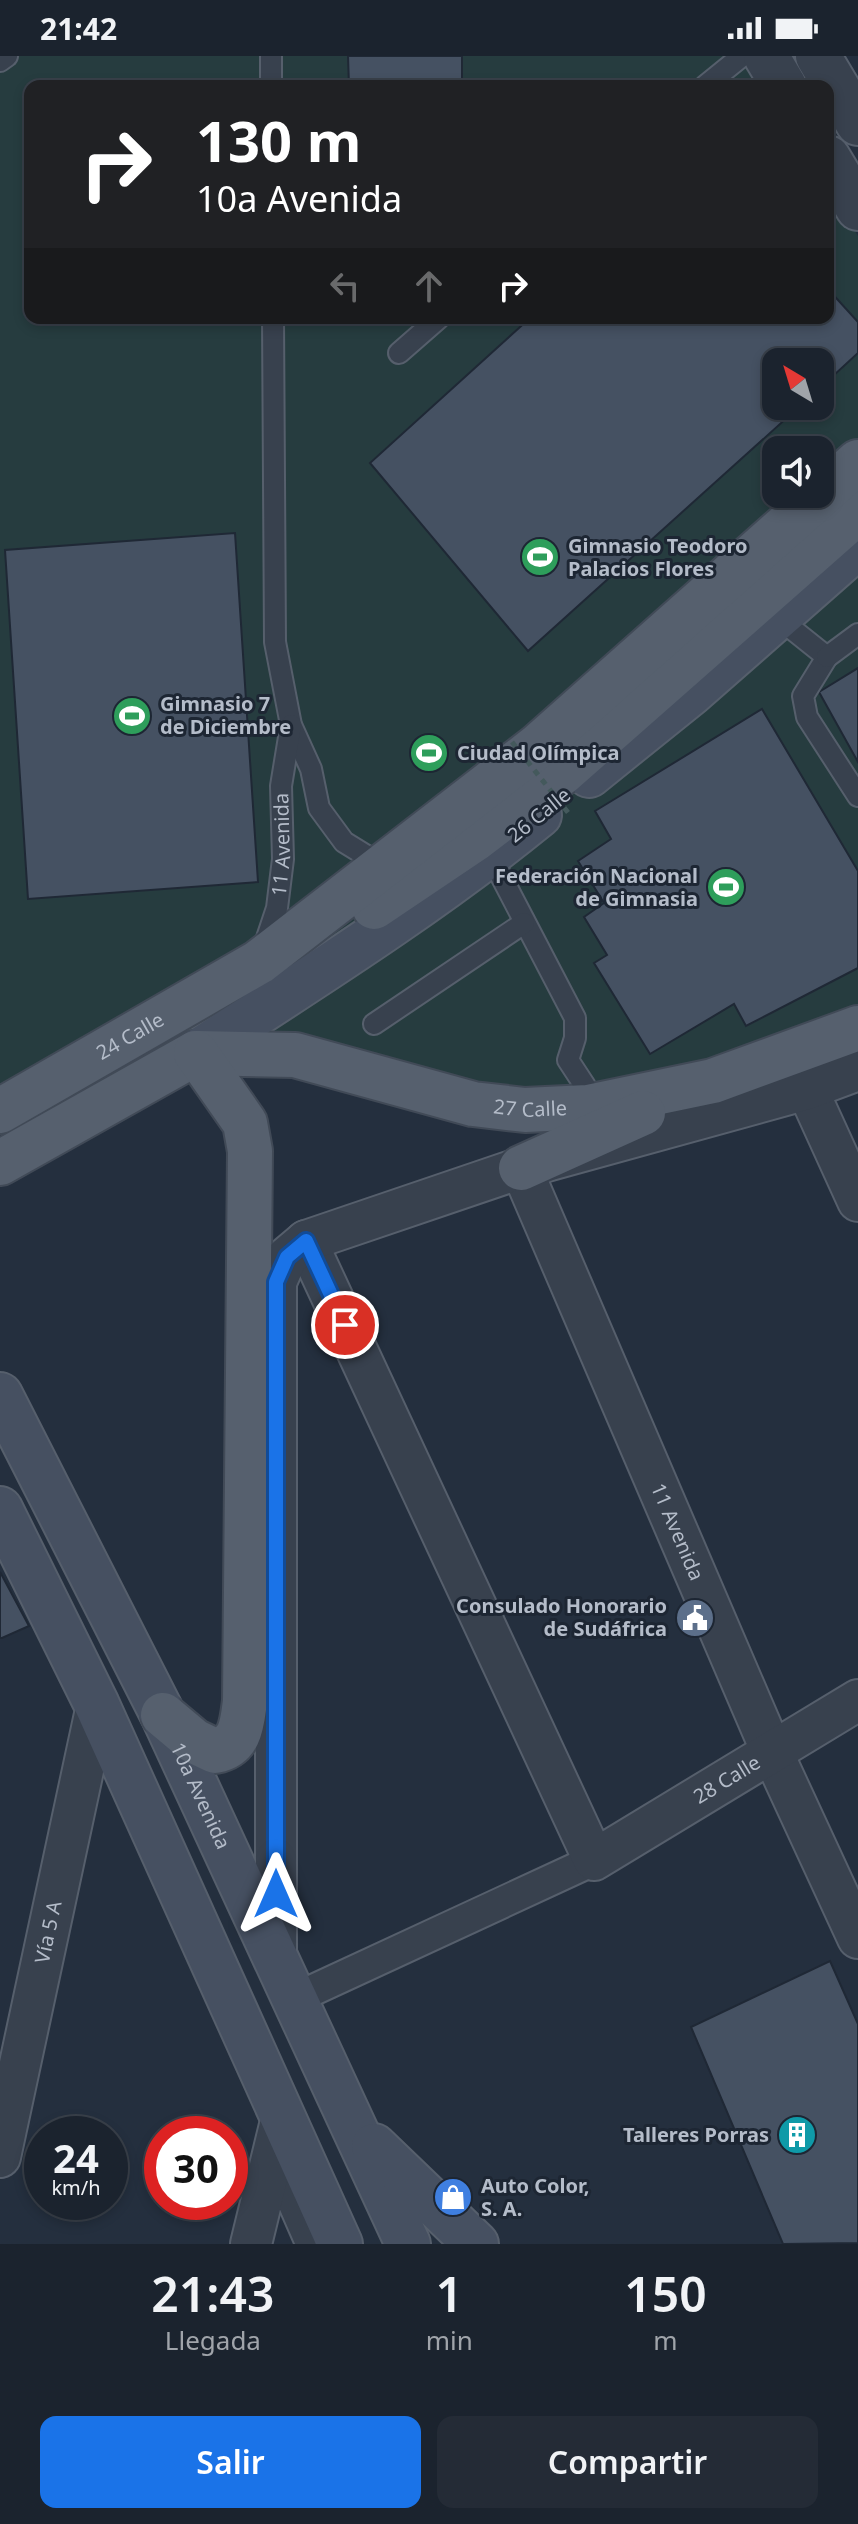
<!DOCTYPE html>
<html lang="es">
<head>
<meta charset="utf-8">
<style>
  :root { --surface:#1b232e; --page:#242b36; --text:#f1f3f6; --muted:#a0a4aa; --line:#39404a; --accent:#1a73e8 }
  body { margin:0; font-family:"Noto Sans",sans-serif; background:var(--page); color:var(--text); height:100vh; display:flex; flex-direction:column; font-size:30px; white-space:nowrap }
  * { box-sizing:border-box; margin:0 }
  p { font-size:26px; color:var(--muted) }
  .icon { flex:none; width:44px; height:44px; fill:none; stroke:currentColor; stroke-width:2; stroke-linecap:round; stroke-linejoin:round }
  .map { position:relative; height:2188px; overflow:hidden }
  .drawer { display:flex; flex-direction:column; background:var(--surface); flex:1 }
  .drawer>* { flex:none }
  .banner { position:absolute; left:24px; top:24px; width:810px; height:244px; border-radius:16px; box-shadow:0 4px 12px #0003,0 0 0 2px var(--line); background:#202124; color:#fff; overflow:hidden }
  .needle { width:52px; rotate:322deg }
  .fabs { position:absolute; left:762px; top:292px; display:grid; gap:16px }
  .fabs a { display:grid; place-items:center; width:72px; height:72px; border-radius:16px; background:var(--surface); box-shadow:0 4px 12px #0003,0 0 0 2px var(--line); font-size:40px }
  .speed { position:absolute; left:24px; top:2060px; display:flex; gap:16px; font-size:40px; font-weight:700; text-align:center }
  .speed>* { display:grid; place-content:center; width:104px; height:104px; border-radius:50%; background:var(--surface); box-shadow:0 4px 12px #0003,0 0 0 2px var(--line); line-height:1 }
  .speed small { font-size:20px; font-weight:400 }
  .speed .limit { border:12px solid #d22; background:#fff; color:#111 }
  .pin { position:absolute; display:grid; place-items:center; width:68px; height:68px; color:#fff; margin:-34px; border:4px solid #fff; border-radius:50%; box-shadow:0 2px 8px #0007 }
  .me { position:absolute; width:88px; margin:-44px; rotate:0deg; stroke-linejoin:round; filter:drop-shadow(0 0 6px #0008) }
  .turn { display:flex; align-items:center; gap:28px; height:168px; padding:0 40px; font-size:36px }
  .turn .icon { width:104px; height:104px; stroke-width:2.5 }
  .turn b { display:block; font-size:56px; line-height:68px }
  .lanes { display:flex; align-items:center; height:76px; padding:0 40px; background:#0003; justify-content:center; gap:40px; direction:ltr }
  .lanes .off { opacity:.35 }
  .eta { display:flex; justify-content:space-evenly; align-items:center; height:136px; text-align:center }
  .eta b { font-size:48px; font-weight:600; line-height:56px }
  .button { display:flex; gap:16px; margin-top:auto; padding:16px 40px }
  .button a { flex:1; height:92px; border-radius:16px; background:var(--accent); color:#fff; font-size:32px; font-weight:600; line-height:92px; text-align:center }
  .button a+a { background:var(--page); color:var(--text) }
  .status { display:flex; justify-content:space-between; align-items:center; height:56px; padding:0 40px; background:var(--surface); direction:ltr }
  .status svg { height:22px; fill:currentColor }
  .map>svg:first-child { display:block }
  .green { fill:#263c3f; fill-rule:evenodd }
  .building { fill:#455162; stroke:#1f2835; stroke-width:2 }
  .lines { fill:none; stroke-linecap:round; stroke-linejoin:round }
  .service-casing { stroke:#565f6c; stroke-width:24 }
  .pedestrian-casing { stroke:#565f6c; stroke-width:34 }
  .minor-casing { stroke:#565f6c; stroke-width:44 }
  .tertiary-casing { stroke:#565f6c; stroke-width:48 }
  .secondary-casing { stroke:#565f6c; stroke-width:48 }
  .primary-casing { stroke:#414a57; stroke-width:48 }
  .service { stroke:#38414e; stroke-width:20 }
  .pedestrian { stroke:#38414e; stroke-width:30 }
  .minor { stroke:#38414e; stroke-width:40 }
  .tertiary { stroke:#38414e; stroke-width:44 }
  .secondary { stroke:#465061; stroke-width:44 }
  .primary { stroke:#56606e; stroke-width:44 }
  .path-bridge { stroke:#44595c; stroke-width:5; stroke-dasharray:6 6; stroke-linecap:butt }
  .route-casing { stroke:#114b97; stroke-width:20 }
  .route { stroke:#1a73e8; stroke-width:14 }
  .labels { text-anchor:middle; stroke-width:6; stroke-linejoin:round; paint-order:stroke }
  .poi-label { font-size:20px; font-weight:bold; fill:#b4bcc9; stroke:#1d2633; text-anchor:start }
  .street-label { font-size:20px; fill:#b4bcc9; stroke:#1d2633 }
</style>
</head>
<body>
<div class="status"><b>21:42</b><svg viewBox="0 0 49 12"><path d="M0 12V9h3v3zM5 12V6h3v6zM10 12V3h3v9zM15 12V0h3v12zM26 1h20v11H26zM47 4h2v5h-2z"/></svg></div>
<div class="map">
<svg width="858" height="2188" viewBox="0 0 858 2188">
  <rect width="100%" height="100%" fill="#242f3e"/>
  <path class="green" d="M0,0h747l18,30h-735v232h798v-130l30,48v776l-136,52 -180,32 -305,-55 -196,23 -41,24zM776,306h44v44h-44zM776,394h44v44h-44z"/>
  <g class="building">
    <path d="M348,0h114v30h-113z"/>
    <path d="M828,233l30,33v31l-38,35v-26h-44v44h24l-272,245 -158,-188 160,-145h298z"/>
    <path d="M235,477l23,349 -230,17 -23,-349z"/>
    <path d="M858,612v94l-39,-70z"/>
    <path d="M762,653l96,162v97l-112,58 -12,-22 -84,50 -56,-91 13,-8 -23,-38 20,-14 -26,-42 33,-22 -16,-28z"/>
    <path d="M0,1516l29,54 -27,12h-2z"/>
    <path d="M830,1905l28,63v219l-75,1 -92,-217z"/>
  </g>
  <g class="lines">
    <g class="service-casing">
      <g id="service">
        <path d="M271,0v30"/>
        <path d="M0,5l7,-5"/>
        <path d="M705,30l37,-30"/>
        <path d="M273,262l2,324 16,83 20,44 8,39 25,34 39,24"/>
        <path d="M399,297l40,-35"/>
        <path d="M777,561l50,40 -24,39 4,21 51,79"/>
        <path d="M827,601l31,-23"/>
        <path d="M490,799l85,163v20l-7,22 17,26"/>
        <path id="s1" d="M263,894l14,-42 6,-49 -2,-73 10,-61"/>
        <path d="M374,968l150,-101"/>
        <path d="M274,2115l32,73"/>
      </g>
    </g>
    <g class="pedestrian-casing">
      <path id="pedestrian" d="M296,1942l298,-138"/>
    </g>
    <g class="minor-casing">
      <g id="minor">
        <path d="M807,1033l51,112"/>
        <path id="s2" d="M521,1112l251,584 86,186"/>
        <path id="s3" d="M306,1185l288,619 264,-160"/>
        <path d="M276,1899v-673l11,-25 19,-16 215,-73 286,-79 51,-19"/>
        <path id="s4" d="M0,2101l97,-452"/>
        <path d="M251,2188l31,-127"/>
      </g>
    </g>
    <g class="tertiary-casing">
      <g id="tertiary">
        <path d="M766,0l18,30"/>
        <path d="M818,0l40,67"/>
        <path d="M828,102l30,50"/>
      </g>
    </g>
    <g class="secondary-casing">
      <g id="secondary">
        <path d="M589,719l103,-83 166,-146"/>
        <path d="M196,997c117,-76 235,-150 343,-238"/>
        <path id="s5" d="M0,1339l163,320 245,529"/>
        <path d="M0,1453l97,196 243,539"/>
        <path d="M374,2090l102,98"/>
      </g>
    </g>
    <g class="primary-casing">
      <g id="primary">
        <path d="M374,851l101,-68 88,-67 295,-260"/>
        <path id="s6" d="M0,1055l259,-149 279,-216 320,-284"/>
        <path id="s7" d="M0,1107l196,-110 99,2 178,49 52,6 63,-3 125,-26 145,-53"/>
        <path d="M521,1112l122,-55"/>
        <path d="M163,1659l31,26 21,10c26,-5 27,-27 30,-50l5,-550 -5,-28 -49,-70"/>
      </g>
    </g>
    <use href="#service" class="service"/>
    <use href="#pedestrian" class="pedestrian"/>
    <use href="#minor" class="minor"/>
    <use href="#tertiary" class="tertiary"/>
    <use href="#secondary" class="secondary"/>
    <use href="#primary" class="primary"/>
    <path class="path-bridge" d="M512,686l58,73"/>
  </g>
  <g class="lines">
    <g class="route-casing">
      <path id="route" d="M276,1838v-612l11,-25 19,-16 39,84"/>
    </g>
    <use href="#route" class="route"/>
  </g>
  <defs>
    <g id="stadium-disc" transform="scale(2)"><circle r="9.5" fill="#2e9e5b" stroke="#1d2633"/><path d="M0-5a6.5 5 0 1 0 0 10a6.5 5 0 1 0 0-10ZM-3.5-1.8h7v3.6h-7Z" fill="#fff"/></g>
    <g id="civic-disc" transform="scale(2)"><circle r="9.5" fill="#5c6f8a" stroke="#1d2633"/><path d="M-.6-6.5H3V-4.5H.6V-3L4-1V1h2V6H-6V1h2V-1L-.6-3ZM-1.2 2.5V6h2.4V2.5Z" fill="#fff"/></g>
    <g id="building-disc" transform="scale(2)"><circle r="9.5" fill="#0f9aa8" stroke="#1d2633"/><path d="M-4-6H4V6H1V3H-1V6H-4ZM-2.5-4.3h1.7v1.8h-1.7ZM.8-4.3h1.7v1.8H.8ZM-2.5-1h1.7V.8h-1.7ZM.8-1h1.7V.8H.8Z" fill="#fff"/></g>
    <g id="shop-disc" transform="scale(2)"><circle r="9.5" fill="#3f7fe0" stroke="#1d2633"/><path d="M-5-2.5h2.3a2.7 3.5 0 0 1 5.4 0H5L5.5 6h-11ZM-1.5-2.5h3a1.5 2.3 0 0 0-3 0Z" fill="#fff"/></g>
  </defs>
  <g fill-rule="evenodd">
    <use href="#stadium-disc" x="540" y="501"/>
    <use href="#stadium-disc" x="132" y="660"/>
    <use href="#stadium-disc" x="429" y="697"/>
    <use href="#stadium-disc" x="726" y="831"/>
    <use href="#civic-disc" x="695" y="1562"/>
    <use href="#building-disc" x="797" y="2079"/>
    <use href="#shop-disc" x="453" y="2141"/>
  </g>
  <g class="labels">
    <g class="poi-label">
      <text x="568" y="497">Gimnasio Teodoro<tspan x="568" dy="23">Palacios Flores</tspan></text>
      <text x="160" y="655">Gimnasio 7<tspan x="160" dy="23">de Diciembre</tspan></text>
      <text x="457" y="704">Ciudad Olímpica</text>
      <text x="698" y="827" text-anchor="end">Federación Nacional<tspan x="698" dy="23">de Gimnasia</tspan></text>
      <text x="667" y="1557" text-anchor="end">Consulado Honorario<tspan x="667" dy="23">de Sudáfrica</tspan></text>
      <text x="769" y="2086" text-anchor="end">Talleres Porras</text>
      <text x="481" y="2137">Auto Color,<tspan x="481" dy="23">S. A.</tspan></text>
    </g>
    <g class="street-label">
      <text transform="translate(539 759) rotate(-39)" y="7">26 Calle</text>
      <text dy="7" stroke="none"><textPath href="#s1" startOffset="108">11 Avenida</textPath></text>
      <text dy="7" stroke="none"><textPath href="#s6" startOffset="150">24 Calle</textPath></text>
      <text dy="7" stroke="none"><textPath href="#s7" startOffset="566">27 Calle</textPath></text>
      <text dy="7" stroke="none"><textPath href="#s2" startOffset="396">11 Avenida</textPath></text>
      <text dy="7" stroke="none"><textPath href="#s3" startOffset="838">28 Calle</textPath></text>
      <text dy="7" stroke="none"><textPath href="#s5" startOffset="448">10a Avenida</textPath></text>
      <text dy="7" stroke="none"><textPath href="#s4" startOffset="230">Vía 5 A</textPath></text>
    </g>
  </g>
</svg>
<div class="fabs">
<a><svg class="needle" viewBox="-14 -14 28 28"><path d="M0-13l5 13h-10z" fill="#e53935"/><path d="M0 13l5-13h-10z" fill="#a0a4aa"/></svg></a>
<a><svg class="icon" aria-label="sound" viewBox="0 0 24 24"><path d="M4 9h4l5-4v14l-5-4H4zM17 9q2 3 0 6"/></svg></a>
</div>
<div class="speed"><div>24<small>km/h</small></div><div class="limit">30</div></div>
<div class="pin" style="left:345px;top:1269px;background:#d93025"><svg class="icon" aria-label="arrive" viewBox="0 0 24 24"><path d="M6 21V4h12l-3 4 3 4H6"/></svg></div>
<svg class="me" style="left:276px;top:1838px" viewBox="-20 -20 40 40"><path d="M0-17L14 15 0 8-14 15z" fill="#1a73e8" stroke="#fff" stroke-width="4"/></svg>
<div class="banner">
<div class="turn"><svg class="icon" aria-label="right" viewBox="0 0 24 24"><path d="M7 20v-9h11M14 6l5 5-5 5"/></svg><div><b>130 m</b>10a Avenida</div></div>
<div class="lanes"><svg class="icon off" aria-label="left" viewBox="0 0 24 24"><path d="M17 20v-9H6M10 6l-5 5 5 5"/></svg><svg class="icon off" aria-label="ahead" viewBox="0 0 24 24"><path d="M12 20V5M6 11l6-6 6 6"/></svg><svg class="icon" aria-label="right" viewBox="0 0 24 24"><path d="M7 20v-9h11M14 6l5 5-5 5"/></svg></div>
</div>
</div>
<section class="drawer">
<div class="eta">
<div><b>21:43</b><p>Llegada</p></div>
<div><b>1</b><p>min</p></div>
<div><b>150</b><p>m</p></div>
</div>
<div class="button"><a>Salir</a><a>Compartir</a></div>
</section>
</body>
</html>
